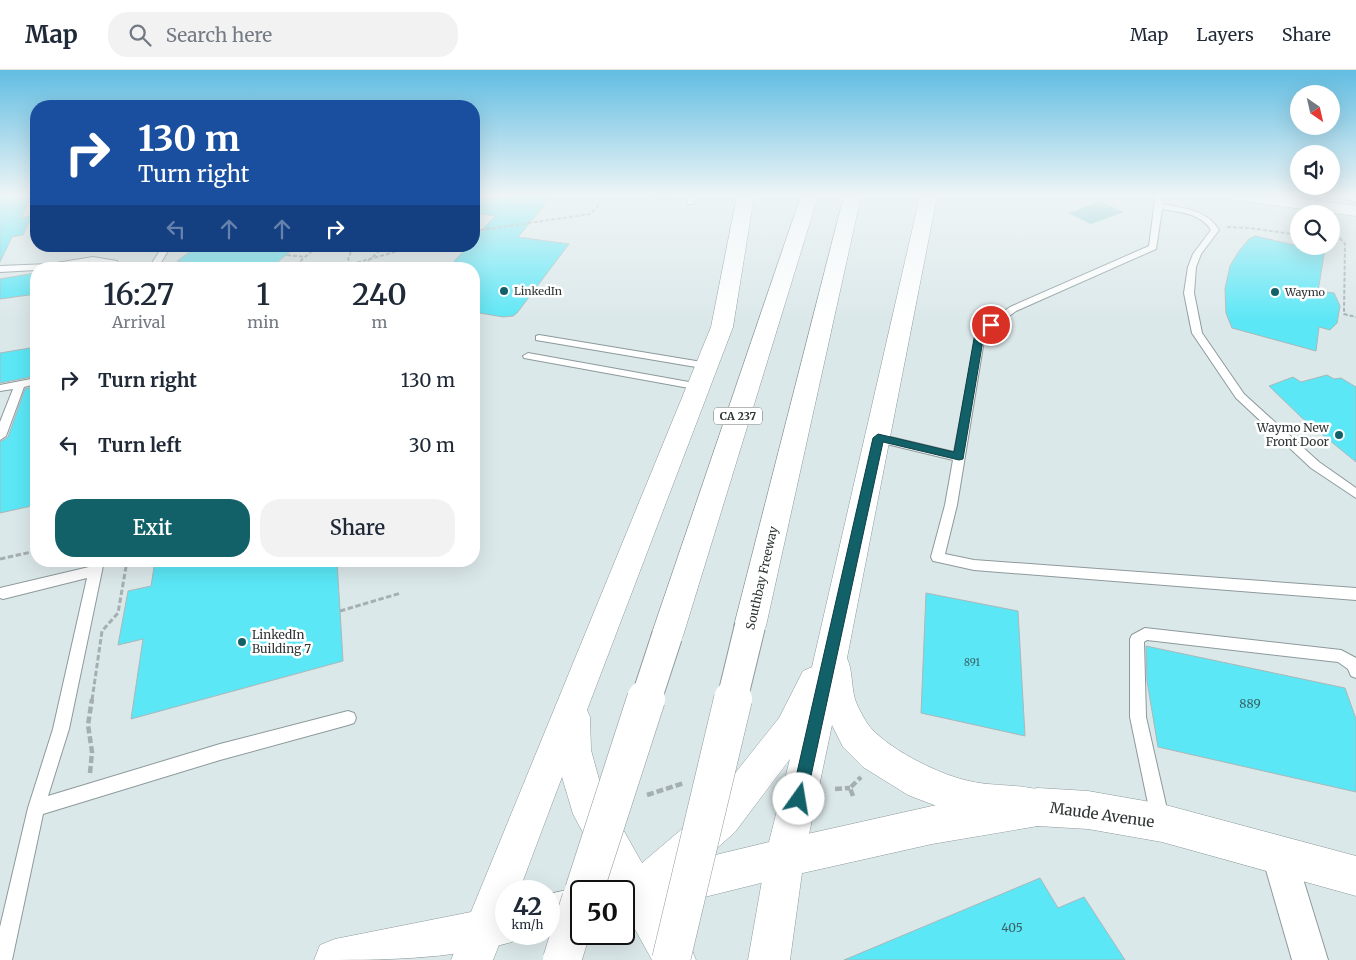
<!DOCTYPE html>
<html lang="en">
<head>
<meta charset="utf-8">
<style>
  :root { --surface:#fff; --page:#f2f2f3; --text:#1f2937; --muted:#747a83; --line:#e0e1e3; --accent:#126169 }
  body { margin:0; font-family:Merriweather,serif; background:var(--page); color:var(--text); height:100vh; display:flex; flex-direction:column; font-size:19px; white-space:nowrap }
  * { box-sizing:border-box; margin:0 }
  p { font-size:16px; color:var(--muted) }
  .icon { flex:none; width:28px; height:28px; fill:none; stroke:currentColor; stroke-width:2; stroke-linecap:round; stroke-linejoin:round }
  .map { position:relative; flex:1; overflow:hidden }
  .panel { position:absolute; left:30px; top:192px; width:450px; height:305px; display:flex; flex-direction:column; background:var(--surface); border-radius:20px; box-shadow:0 5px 20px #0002 }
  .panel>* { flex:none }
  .banner { position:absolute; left:30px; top:30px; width:450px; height:152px; border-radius:20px; box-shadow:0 5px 20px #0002; background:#1a4fa0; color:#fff; overflow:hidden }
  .needle { width:32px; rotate:146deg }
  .buttons { position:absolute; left:1290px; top:15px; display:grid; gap:10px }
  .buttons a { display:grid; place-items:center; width:50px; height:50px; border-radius:50%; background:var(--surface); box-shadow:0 5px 20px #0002; font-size:25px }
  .speed { position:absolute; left:495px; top:810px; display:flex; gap:10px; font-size:25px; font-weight:700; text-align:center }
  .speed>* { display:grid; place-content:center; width:65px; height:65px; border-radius:50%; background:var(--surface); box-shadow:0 5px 20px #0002; line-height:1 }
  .speed small { font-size:12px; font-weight:400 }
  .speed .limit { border:2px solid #111; border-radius:8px; background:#fff; color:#111 }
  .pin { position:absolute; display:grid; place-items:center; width:42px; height:42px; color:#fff; margin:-21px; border:2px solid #fff; border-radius:50%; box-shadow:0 1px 5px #0007 }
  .me { position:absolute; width:55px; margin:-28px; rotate:13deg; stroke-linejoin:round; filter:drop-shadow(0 0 4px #0008) }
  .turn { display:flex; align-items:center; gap:18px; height:105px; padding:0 25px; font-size:22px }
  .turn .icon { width:65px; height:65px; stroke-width:2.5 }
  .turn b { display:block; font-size:35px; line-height:42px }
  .lanes { display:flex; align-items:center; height:48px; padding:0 25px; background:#0003; justify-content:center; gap:25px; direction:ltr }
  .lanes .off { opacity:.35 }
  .eta { display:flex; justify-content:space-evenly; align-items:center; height:85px; text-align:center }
  .eta b { font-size:30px; font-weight:600; line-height:35px }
  .primary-button { display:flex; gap:10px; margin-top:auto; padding:10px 25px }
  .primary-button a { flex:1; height:58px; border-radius:20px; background:var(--accent); color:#fff; font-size:20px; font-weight:600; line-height:58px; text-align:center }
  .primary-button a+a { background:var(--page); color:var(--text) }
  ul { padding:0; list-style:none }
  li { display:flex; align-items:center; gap:15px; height:65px; padding:0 25px }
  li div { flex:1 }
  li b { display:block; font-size:19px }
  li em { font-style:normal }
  header { display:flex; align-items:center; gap:30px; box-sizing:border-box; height:70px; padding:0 25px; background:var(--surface); border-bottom:1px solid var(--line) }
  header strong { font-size:24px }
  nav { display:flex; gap:28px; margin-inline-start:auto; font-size:18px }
  .search { width:350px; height:45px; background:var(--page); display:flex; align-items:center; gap:12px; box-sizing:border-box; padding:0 18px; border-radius:20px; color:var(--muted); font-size:19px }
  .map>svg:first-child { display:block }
  .green { fill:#73c5cf }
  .building { fill:#5be7f6; stroke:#aab8b9 }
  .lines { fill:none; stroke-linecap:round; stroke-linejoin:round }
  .service-casing { stroke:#8d999b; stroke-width:2 }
  .minor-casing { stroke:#8d999b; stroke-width:2 }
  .tertiary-casing { stroke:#8d999b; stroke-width:1 }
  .secondary-casing { stroke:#8d999b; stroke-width:1 }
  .motorway-casing { stroke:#8d999b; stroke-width:1 }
  .path-far2 { stroke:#a5afb1; stroke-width:2; stroke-dasharray:4 2; stroke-linecap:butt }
  .path-far1 { stroke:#a5afb1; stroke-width:3; stroke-dasharray:5.5 2.5; stroke-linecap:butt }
  .path { stroke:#a5afb1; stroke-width:4.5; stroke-dasharray:7 3; stroke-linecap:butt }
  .service { fill:#fff; fill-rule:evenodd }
  .minor { fill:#fff; fill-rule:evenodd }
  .tertiary { fill:#fff; fill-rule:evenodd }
  .secondary { fill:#fff; fill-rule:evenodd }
  .motorway { fill:#fff; fill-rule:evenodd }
  .motorway-bridge-far1-casing { stroke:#8d999b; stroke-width:32; stroke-linecap:butt }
  .motorway-bridge-casing { stroke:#8d999b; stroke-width:39; stroke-linecap:butt }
  .motorway-bridge-far1 { stroke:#fff; stroke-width:30 }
  .motorway-bridge { stroke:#fff; stroke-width:38 }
  .route { fill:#126169; stroke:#0c3f44 }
  .poi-dot { fill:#126169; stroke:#fff; stroke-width:2 }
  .labels { text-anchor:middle; stroke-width:5; stroke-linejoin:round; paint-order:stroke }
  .number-label { font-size:10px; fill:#3a6164 }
  .far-poi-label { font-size:11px; fill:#2f3434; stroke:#fff; text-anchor:start }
  .shield { fill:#fff; stroke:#6d7171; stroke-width:1 }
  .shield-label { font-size:11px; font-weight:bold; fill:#2f3434 }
  .poi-label { font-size:12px; fill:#2f3434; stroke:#fff; text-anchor:end }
  .street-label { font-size:12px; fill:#2f3434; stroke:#fff }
  .near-number-label { font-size:12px; fill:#3a6164 }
  .near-street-label { font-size:15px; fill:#2f3434; stroke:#fff }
</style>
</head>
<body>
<header>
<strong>Map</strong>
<div class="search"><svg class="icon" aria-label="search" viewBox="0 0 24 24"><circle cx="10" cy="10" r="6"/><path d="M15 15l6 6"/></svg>Search here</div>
<nav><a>Map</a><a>Layers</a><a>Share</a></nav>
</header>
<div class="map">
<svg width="1356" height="890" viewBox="0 0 1356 890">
  <rect width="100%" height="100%" fill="#dbe8ea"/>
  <path class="green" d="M1100,131l24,11 -33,12 -23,-11z"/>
  <g class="building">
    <path d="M0,126h31l-10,22 11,-2 -9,19 -11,2 -12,25z"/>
    <path d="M474,126h78l-34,41 51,7 -52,69 -4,3 -10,1 -29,-5v-43h-27l21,-23h6v-7l21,-23 -21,-3z"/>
    <path d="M1255,166l44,10h15l11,3 -7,42 16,2 6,13 -3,17 -7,7 -11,-3 -3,24 -84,-23 -6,-15 -1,-24 5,-23 9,-15 10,-12z"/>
    <path d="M198,176h99l-28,23h-47l-45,-8z"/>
    <path d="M36,203v21l-36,5v-20z"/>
    <path d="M36,277v29l-36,7v-30z"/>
    <path d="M1327,305l7,4 7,-1 15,9v75l-55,-45 -32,-31 24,-9 8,5z"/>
    <path d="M36,316v119l-36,8v-71l8,-5 17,-48z"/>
    <path d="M155,491h182l6,100 -212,58 12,-80 -25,6 10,-54 23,-5z"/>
    <path d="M926,523l92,18 7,125 -104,-23z"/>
    <path d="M1146,576l199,42 11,31v73l-198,-45 -11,-66z"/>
    <path d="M1040,808l18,30 26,-11 41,63h-281z"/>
  </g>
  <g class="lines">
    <g class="service-casing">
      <g id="service">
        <path d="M686,126h8v8h-6z"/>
        <path d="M1153,126h8l1,8c22,4 45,6 57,26l-18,24 -5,13 -2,26 8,40 42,61 75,68 37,26v10l-45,-30 -75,-70 -44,-65 -8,-40 4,-26 5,-13 18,-24c-10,-17 -32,-18 -49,-21l-6,40 -140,62 -31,23 -28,171 -12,49 29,6 382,28v12l-382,-30 -36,-8 -5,-1 -2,-4 14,-52 8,-45 -79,-19 -2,-3 2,-3 4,-1 76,18 23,-121 33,-24 139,-61 6,-46z"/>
        <path d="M1343,126l13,1v5l-12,-4z"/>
        <path d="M163,176h8l-14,23h-9z"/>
        <path d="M93,187l24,4 3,8h-8l-2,-4 -17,-2 -38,6 -55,3v-6l50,-2z"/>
        <path d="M539,265l169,28 5,3 -5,3 -172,-29v-4z"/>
        <path d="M528,283l172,31 5,3 -5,3 -176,-32 -1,-2z"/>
        <path d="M36,308v6l-12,3 -18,49 -6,4v-18l13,-33 -13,2v-6z"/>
        <path d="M90,491h14l-35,168 -21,67 172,-52 128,-33 6,2 2,5 -2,5 -6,2 -128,35 -177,54 -31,146h-12v-33l28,-119 25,-79 34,-151 -84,21 -3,-1v-10l89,-21z"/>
        <path d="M1145,558l196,22 15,8v20l-5,-2 -3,-7 -10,-7 -191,-22 -3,2 2,75 23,101 -3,6 -6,3 -6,-3 -3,-6 -21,-101v-78l2,-4z"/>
      </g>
    </g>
    <g class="minor-casing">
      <path id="minor" d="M1279,769l12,5 5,12 32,104h-36l-30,-104 5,-12z"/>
    </g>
    <g class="tertiary-casing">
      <path id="tertiary" d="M1038,718l50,3 74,13 194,52v40l-194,-54 -74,-13 -50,-3 -106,18 -147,33 -14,-5 -5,-14 5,-14 14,-5 147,-33z"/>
    </g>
    <g class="secondary-casing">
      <g id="secondary">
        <path d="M737,126h17l-21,131 -146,383 3,7 1,33 12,44 39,69 67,-57 70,-88 24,-47 9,-4 108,-471h17l-90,462c6,14 4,27 8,41 2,7 8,17 12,24 17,24 69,50 98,57 28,8 59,2 86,14l6,13 -6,13 -13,6 -73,-9 -57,-22 -45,-28 -20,-20 -11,-22 -28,133 -5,14 -14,5 -161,40v-26h-18l4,-8 -37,-69 -11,-37 -43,114h-13v43h9l-3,8c-62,18 -132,18 -198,18l6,-15 15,-6 136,-27 240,-585zM790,689l-21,83 -62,15 28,-25z"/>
        <path d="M1233,126h50l73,10v10l-115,-15 -6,-1z"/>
        <path d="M581,817l11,4h-11v36l-32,7h-1l1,-40z"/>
      </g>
    </g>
    <g class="motorway-casing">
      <g id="motorway">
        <path d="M801,126h17l-135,440 -5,9 -11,4 -11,-4 -5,-9z"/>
        <path d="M844,126h17l-95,430 -5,9 -11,4 -11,-4 -5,-9z"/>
        <path d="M785,769l14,5 5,14 -14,102h-42l18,-102 5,-14z"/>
        <path d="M637,803l14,6 39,66 6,15h-44l-21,-38 -7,3v-34h-15l14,-12z"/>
        <path d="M484,839l15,6 6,15 -12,30h-42l18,-45z"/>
      </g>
    </g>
    <g class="path-far2">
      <path d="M647,126l31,5"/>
      <path d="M1334,153l-2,6 13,15 -1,70 12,3"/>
      <path d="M1227,157l23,1 49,7"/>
      <path d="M474,161l116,-17 11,-11"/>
      <path d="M353,176l-5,13 7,10"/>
      <path d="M287,185l18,2"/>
      <path d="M291,199l27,-23"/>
      <path d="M334,199l82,-23"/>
      <path d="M359,199l26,-23"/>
    </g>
    <g class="path-far1">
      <path d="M0,489l36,-8"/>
      <path d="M340,541l61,-18"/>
      <path d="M92,630l10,-69 16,-18 9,-52"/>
    </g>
    <g class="path">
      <path d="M90,703l2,-21 -4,-27 4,-26"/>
      <path d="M835,719l15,-1"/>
      <path d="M647,725l37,-12"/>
      <path d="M853,726l-3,-8 11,-11"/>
    </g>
    <use href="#service" class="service"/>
    <use href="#minor" class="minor"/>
    <use href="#tertiary" class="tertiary"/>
    <use href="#secondary" class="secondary"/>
    <use href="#motorway" class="motorway"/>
    <g class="motorway-bridge-far1-casing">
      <g id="motorway-bridge-far1">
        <path d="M646,630l21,-64"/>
        <path d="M732,630l18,-74"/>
      </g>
    </g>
    <g class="motorway-bridge-casing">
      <g id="motorway-bridge">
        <path d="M584,821l62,-192"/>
        <path d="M562,890l19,-61"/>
        <path d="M671,890l62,-261"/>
      </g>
    </g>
    <use href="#motorway-bridge-far1" class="motorway-bridge-far1"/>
    <use href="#motorway-bridge" class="motorway-bridge"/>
  </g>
  <linearGradient id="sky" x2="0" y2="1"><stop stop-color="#61bde2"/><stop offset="0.5" stop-color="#eff5f6"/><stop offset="1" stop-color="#eff5f6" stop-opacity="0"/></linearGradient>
  <rect width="1356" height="251" fill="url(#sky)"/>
  <path class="route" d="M991,252l4,3 -11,9 -21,125 -4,1 -76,-18 -77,357 -2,5 -5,2 -6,-2 -2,-5 82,-361 5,-4 76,18 21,-119z"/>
  <g class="poi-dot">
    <circle cx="504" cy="221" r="5"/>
    <circle cx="1275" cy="222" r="5"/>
    <circle cx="1339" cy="365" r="5"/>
    <circle cx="242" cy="572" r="5"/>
  </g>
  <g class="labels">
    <g class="number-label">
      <text x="972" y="596">891</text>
    </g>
    <g class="far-poi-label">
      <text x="514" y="225">LinkedIn</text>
      <text x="1285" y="226">Waymo</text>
    </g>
    <rect class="shield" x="714" y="337.5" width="48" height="17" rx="4"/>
    <g class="shield-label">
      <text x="738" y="350">CA 237</text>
    </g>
    <g class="poi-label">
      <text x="1329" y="362">Waymo New<tspan x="1329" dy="14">Front Door</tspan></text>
      <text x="252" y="569" text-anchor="start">LinkedIn<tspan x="252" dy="14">Building 7</tspan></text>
    </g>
    <g class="street-label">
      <text transform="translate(762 508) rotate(-77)" y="4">Southbay Freeway</text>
    </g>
    <g class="near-number-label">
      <text x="1250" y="638">889</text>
      <text x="1012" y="862">405</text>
    </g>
    <g class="near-street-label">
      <text transform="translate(1102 745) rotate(8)" y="5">Maude Avenue</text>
    </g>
  </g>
</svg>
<div class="buttons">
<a><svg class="needle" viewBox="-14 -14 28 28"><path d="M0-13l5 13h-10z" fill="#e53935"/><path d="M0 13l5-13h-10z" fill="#747a83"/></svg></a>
<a><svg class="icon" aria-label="sound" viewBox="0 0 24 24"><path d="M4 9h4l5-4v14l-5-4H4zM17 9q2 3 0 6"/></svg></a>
<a><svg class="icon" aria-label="search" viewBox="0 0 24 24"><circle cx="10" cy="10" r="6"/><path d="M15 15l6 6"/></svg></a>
</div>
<div class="speed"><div>42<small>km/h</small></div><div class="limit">50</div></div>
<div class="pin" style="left:991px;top:255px;background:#d93025"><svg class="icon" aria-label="arrive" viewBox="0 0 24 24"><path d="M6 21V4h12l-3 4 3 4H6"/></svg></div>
<svg class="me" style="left:799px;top:729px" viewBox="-20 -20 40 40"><circle r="19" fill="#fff"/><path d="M0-13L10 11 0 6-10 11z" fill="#126169"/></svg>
<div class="banner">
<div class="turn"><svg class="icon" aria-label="right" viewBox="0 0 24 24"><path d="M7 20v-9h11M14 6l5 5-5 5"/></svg><div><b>130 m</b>Turn right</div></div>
<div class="lanes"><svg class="icon off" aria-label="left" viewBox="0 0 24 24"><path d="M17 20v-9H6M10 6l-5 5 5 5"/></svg><svg class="icon off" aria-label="ahead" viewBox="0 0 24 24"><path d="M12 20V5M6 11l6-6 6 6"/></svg><svg class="icon off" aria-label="ahead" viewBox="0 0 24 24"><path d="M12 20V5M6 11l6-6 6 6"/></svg><svg class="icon" aria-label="right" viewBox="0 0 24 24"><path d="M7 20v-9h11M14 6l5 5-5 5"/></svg></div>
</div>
<section class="panel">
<div class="eta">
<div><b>16:27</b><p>Arrival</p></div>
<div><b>1</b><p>min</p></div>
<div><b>240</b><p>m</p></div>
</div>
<ul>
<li><svg class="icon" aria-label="right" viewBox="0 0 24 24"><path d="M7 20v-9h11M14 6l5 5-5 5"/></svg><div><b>Turn right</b></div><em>130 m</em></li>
<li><svg class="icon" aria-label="left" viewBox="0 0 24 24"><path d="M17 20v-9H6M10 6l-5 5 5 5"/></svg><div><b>Turn left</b></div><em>30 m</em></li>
</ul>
<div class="primary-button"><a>Exit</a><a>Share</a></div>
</section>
</div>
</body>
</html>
